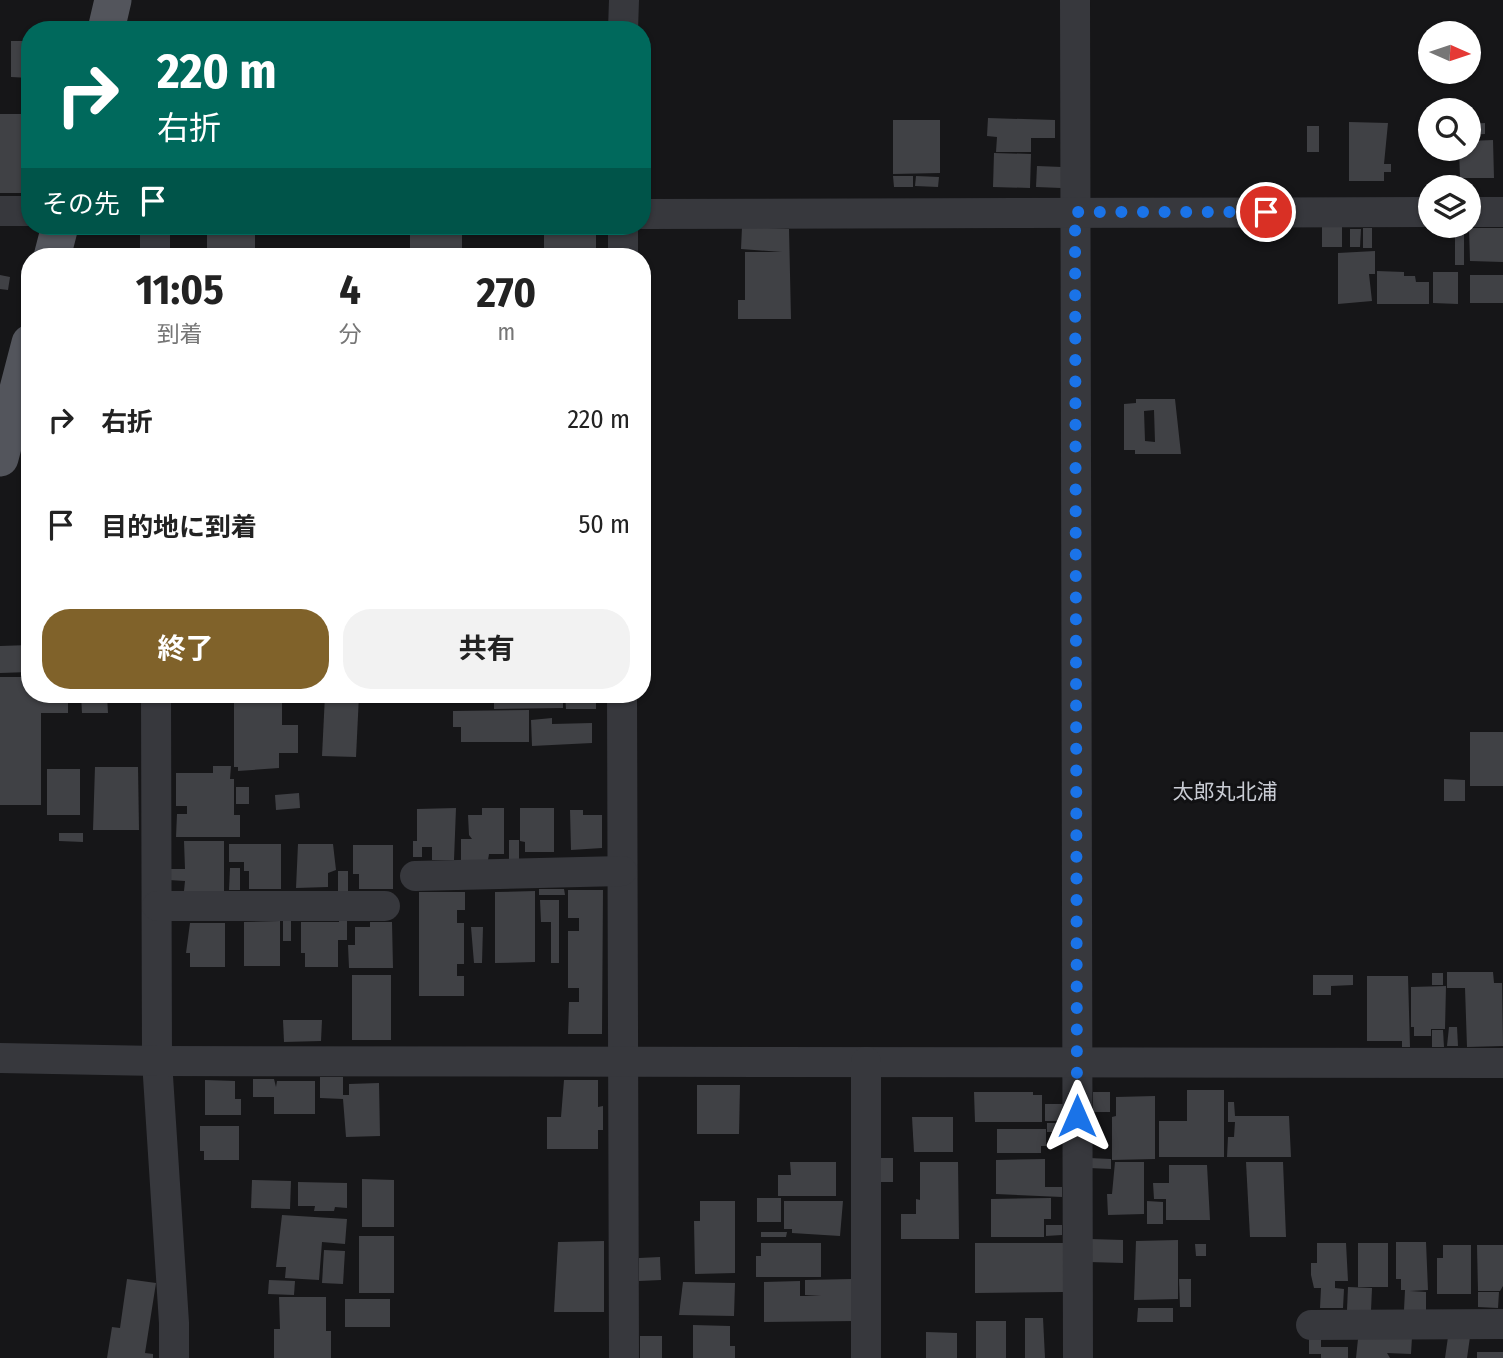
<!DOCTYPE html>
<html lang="ja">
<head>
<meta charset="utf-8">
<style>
  :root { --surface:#fff; --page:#f2f2f2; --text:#222; --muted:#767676; --accent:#80622a }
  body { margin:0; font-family:"Fira Sans Condensed","Noto Sans JP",sans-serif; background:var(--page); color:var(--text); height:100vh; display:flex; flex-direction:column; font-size:26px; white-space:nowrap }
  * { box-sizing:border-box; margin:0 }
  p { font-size:23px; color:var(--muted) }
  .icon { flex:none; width:38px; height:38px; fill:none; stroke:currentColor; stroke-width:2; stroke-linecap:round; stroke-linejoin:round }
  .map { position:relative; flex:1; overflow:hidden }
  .panel { position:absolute; left:21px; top:248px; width:630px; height:455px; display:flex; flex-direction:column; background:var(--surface); border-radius:28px; box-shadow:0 2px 5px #0004 }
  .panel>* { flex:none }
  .banner { position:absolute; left:21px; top:21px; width:630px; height:214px; border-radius:28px; box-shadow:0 2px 5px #0004; background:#00695c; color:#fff; overflow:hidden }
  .needle { width:46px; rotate:93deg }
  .fabs { position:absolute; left:1418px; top:21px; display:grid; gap:14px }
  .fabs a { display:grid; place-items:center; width:63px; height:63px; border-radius:50%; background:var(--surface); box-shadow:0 2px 5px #0004; font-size:35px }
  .pin { position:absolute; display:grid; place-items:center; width:60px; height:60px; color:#fff; margin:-30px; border:4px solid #fff; border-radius:50%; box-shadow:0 2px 7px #0007 }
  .me { position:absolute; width:77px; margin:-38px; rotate:0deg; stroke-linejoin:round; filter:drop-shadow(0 0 5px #0008) }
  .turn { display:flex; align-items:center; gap:24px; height:147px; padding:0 21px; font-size:32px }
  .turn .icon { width:91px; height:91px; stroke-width:2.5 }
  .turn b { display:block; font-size:49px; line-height:60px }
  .then { display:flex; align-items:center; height:66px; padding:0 21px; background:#0003; gap:14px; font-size:26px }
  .eta { display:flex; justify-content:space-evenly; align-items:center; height:119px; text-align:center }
  .eta b { font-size:42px; font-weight:700; line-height:49px }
  .button { display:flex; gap:14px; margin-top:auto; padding:14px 21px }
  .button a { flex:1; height:80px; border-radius:28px; background:var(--accent); color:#fff; font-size:28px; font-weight:700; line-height:80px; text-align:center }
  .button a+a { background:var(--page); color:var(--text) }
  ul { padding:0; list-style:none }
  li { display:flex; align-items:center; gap:21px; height:105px; padding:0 21px }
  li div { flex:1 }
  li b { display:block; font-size:26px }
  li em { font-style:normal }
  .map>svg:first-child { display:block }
  .building { fill:#404145; fill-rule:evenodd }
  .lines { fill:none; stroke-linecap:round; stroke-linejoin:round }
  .minor { stroke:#37383d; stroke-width:30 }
  .major { stroke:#53555c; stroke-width:37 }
  .route { stroke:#1a73e8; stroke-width:12; stroke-dasharray:0 21.6 }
  .labels { text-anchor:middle; stroke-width:6; stroke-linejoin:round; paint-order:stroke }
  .quarter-label { font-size:21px; fill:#c9ccd4; stroke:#111113 }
</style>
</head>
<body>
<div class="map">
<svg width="1503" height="1358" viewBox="0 0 1503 1358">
  <rect width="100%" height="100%" fill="#161618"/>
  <g class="building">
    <path d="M11,41h19v37l-19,-1z"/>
    <rect x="0" y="114" width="30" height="79"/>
    <path d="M988,118l67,2v18h-24v14h-35l1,-15 -10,-1z"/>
    <path d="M893,120h47v53l-47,1z"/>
    <path d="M1349,122l39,1 -4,41h7v8h-7v9h-35z"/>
    <path d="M1485,123v11l-17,1v-11z"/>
    <rect x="1307" y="126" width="12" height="26"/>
    <path d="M1493,140l1,38h-34l-1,-29h9v-8z"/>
    <path d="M994,153l37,1 -1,34 -37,-1z"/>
    <path d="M1037,166l25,1 -1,21 -25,-1z"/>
    <path d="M893,176h20v11h-19z"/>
    <path d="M916,176l23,1 -1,10 -23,-1z"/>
    <rect x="1322" y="226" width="20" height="21"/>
    <rect x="1455" y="226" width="9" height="39"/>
    <path d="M742,227l47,2 2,90h-53v-19h7v-48h37l-41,-3z"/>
    <rect x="207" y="228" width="48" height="29"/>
    <rect x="1363" y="228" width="9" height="20"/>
    <path d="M1469,228h34v34l-33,-1z"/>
    <path d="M1350,229h11l-1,18h-10z"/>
    <rect x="410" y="231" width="52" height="26"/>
    <rect x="544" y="231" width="52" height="26"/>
    <rect x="121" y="250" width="20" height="7"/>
    <path d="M1375,251v23h-6l3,27 -34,3v-51z"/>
    <path d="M1377,271l27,1v4h11l1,6h13v22h-52z"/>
    <path d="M1433,272h25v32l-25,-1z"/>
    <path d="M0,275l10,2 -2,13 -8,-1z"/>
    <rect x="1470" y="275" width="33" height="28"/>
    <path d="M1136,399h39l6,55h-46v-4h-11v-46l12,-1zM1154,410l1,32 -10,-1 -1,-30z"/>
    <path d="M30,645v27l-30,1v-27z"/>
    <path d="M0,677h30v18h38v18h-27v92h-41z"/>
    <path d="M81,695h26l1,18h-26z"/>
    <path d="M234,695h48v30h16v28h-19v15l-41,3v-4h-4z"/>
    <path d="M325,695h34l-3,62 -34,-1z"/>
    <path d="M494,695h69v13l-69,1z"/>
    <path d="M565,695h31v14h-30z"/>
    <path d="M529,710v32h-68v-15h-8v-16z"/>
    <path d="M552,718v6l40,-1v20l-60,3 -1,-26z"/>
    <rect x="1470" y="732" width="33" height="54"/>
    <path d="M213,766h18l-1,13h4v36h6v22h-64l1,-23h10v-8h-11v-33h37z"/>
    <path d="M95,767h43l1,63h-46z"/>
    <rect x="47" y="769" width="33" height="46"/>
    <path d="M1444,779l21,1v21h-21z"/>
    <rect x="236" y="787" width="13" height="17"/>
    <path d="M299,793l1,15 -24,2 -1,-15z"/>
    <path d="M456,808l-2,52h-22v-13h-10v10h-9v-16h4v-32z"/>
    <path d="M482,808h22v46h-15l-1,6h-27v-21h11l-3,-4 -1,-20h14z"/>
    <path d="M520,808h34v44h-29v-10l-5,-1z"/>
    <path d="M570,810h13v5h19v33l-31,2z"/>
    <path d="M59,833h24v9l-24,-1z"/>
    <rect x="509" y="840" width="10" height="19"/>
    <path d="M184,841h40v50h-40l1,-10 -16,-1v-11h16z"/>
    <path d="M229,844h52v45h-32v-18h-5v-9h-15z"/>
    <path d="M298,844h35l3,26 -8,3v14l-32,1z"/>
    <path d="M353,845h40v44h-34v-15h-6z"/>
    <path d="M230,868h10v22h-11z"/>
    <rect x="338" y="871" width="10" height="21"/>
    <path d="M539,889h25l1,6h-26z"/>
    <path d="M568,890h35l-1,144h-34l1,-32h10v-14h-11v-57h11v-13h-11z"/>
    <path d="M535,891v71l-40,1v-71z"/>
    <path d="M419,892h46v18h-8v13h7v41h-7v12h7v20h-45z"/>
    <path d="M540,900h19v63h-8v-41h-10z"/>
    <path d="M339,919h8v21h-9v27h-33v-14h-4v-31h38z"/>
    <path d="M280,921v45h-36v-44z"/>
    <rect x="283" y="921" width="8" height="20"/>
    <path d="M370,922h22l1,46h-44l-1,-23h7v-18h15z"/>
    <path d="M190,923h35v44h-35v-14h-4z"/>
    <path d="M471,927h12l-1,36h-8z"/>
    <path d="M1447,972h46l1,11h8l1,63 -36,1 -2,-59h-18z"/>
    <rect x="1432" y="973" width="11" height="12"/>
    <rect x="352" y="975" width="39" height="65"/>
    <path d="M1313,975h40v10l-22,1v9h-18z"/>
    <path d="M1367,976h41l2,71h-8v-6h-35z"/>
    <path d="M1446,986l-1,43h-14v7h-17v-9h-3v-40z"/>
    <path d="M283,1020h39l-1,21 -37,1z"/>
    <path d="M1449,1027h8l1,19h-11z"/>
    <path d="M1432,1030h11l1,17h-12z"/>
    <path d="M320,1077h23v18h6v-11l30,-1 1,53 -34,1 -3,-38 -23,-1z"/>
    <path d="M253,1079h21l2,8 1,-6h38v33h-41v-17h-21z"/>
    <path d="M205,1080l30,1v18h6v16h-36z"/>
    <path d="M564,1080h34v27l5,-1v24h-5v19h-51v-32h14z"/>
    <path d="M697,1085h43l-1,49h-42z"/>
    <path d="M1187,1090h37v67h-65v-36h28z"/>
    <path d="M974,1092h59v3h9v27h-67z"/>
    <rect x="1093" y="1092" width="17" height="20"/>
    <path d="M1155,1096v63l-43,1v-43l4,-1v-19z"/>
    <path d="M1228,1102h6l1,14h54l2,41h-64l1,-20h6l1,-15h-7z"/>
    <rect x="1045" y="1104" width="18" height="17"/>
    <path d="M912,1117h41v35h-39z"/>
    <path d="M1047,1123h14l1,9h-15z"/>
    <path d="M200,1126h39v34h-35v-9h-4z"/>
    <path d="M997,1129h49v17h-5v7h-44z"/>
    <rect x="878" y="1158" width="15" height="24"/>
    <path d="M1089,1158l22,1v10l-22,-1z"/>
    <path d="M1045,1159v28h17v10l-66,-3v-34z"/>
    <path d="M790,1162h46v34h-58v-21h13z"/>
    <path d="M920,1162h38l1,77h-58v-25h15v-15l4,1z"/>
    <path d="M1115,1162h29v52l-36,1 -1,-21h5z"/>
    <path d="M1246,1162h37l3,75h-36z"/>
    <path d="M1169,1165h38l3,55h-44v-21h-12l-1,-16h16z"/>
    <path d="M362,1179l32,1v47h-32z"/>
    <path d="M252,1180l39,1 -1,28 -39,-1z"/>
    <path d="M298,1182l49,1v25l-12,-1 -1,4h-20l1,-5h-17z"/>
    <rect x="757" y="1198" width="24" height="24"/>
    <path d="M1051,1198v21h-7v18h-53v-38z"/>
    <path d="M700,1201h35v72l-40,1 -1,-53h6z"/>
    <path d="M784,1201h59l-3,35 -48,-3v-4h-8z"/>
    <path d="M1147,1201l16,1v22h-16z"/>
    <path d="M282,1215l65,4 -2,25 -23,-2 -3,38 -34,-2 1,-11h-10z"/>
    <path d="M1046,1225h16v10l-16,1z"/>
    <path d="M761,1232h26l-1,5h-25z"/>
    <rect x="359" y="1236" width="35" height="57"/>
    <path d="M1090,1239l33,1v23l-34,-1z"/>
    <path d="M1178,1240v59l-44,1 2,-59z"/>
    <path d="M604,1241v71h-50l4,-70z"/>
    <path d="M1396,1242h30l2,48 -18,1 16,1v18h-22l1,-20h-4v-11h-5z"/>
    <path d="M761,1243h60v34h-65v-21h5z"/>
    <path d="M975,1243h89v49l-89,1z"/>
    <path d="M1317,1243h29l2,38h-13v7l9,1 -1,19h-23l1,-20h-7l-3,-13v-12h6z"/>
    <rect x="1358" y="1243" width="30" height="44"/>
    <path d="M1195,1244h11v12h-10z"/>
    <path d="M1443,1245h28v49h-34v-36h6z"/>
    <path d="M1477,1245h26v41l-3,5h-22z"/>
    <path d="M324,1250l21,1 -2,33 -21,-1z"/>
    <path d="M660,1257l1,23 -22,1v-23z"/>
    <path d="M127,1279l29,4 -11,70 8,1v4h-46l5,-31 8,1z"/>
    <path d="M851,1279l5,42 -92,1v-40l36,-1v15h21l-16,-1v-15z"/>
    <path d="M1179,1279h12v28h-11z"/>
    <path d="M269,1280l26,1 -1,14 -26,-1z"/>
    <path d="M683,1282l52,1 -1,33 -55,-1z"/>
    <path d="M1348,1287l24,1 -1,23 -24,-1z"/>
    <path d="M1478,1292h21l-1,16 -20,-1z"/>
    <path d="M279,1297h47v34h5v27h-57v-29h6z"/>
    <rect x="345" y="1299" width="45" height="28"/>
    <path d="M1138,1308h35v14h-36z"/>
    <path d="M1025,1318h18l2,40h-20z"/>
    <rect x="976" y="1321" width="30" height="37"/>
    <path d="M693,1325l37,1v20h5v12h-42z"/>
    <path d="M926,1332l31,1v25h-31z"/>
    <rect x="640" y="1336" width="22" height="22"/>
    <path d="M1412,1337l-1,17 -24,-1 3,5h-34l2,-19z"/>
    <path d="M1448,1337h22l-3,21h-22z"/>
    <path d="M1309,1339h12v8h27v11h-27v-4h-12z"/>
    <rect x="1477" y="1352" width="26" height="6"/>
  </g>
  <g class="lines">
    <g class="minor">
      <path d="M1075,0l3,1358"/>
      <path d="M623,30l1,-30"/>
      <path d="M0,211h30"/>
      <path d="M1468,212h35"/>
      <path d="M642,214l788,-2"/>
      <path d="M155,226v31"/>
      <path d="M623,257v-31"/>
      <path d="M156,695l1,366 17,262v35"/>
      <path d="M622,695l2,663"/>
      <path d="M415,876l207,-5"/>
      <path d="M157,906h228"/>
      <path d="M0,1058l157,3 1346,2"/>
      <path d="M1311,1325l192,-1"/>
      <path d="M866,1358v-296"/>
    </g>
    <g class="major">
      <path d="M106,30l7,-30"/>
      <path d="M52,257l8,-31"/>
      <path d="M0,458l30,-115"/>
    </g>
  </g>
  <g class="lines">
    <path class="route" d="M1077,1116l-2,-904h191"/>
  </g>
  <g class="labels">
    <g class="quarter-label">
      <text x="1225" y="799">太郎丸北浦</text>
    </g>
  </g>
</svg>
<div class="fabs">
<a><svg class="needle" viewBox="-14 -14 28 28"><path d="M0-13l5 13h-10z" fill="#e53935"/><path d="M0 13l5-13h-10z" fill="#767676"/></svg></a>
<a><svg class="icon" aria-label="search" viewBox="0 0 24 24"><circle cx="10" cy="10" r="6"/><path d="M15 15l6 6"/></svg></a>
<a><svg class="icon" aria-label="layers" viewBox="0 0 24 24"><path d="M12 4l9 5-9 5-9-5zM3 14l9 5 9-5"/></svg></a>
</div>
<div class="pin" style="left:1266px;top:212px;background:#d93025"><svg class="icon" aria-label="arrive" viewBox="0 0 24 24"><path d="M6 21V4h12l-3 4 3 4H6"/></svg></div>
<svg class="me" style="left:1077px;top:1116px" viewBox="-20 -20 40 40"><path d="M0-17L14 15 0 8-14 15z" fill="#1a73e8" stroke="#fff" stroke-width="4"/></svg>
<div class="banner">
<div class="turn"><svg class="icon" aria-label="right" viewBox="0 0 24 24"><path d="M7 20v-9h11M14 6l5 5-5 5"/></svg><div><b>220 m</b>右折</div></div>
<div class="then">その先<svg class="icon" aria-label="arrive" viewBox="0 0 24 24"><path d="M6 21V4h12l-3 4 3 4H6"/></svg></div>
</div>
<section class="panel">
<div class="eta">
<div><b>11:05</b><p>到着</p></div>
<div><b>4</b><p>分</p></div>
<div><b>270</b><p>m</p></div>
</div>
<ul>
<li><svg class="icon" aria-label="right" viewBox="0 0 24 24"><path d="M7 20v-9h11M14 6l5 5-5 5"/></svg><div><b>右折</b></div><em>220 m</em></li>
<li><svg class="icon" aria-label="arrive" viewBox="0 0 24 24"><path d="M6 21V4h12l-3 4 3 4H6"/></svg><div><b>目的地に到着</b></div><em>50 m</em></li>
</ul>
<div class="button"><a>終了</a><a>共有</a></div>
</section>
</div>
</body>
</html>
